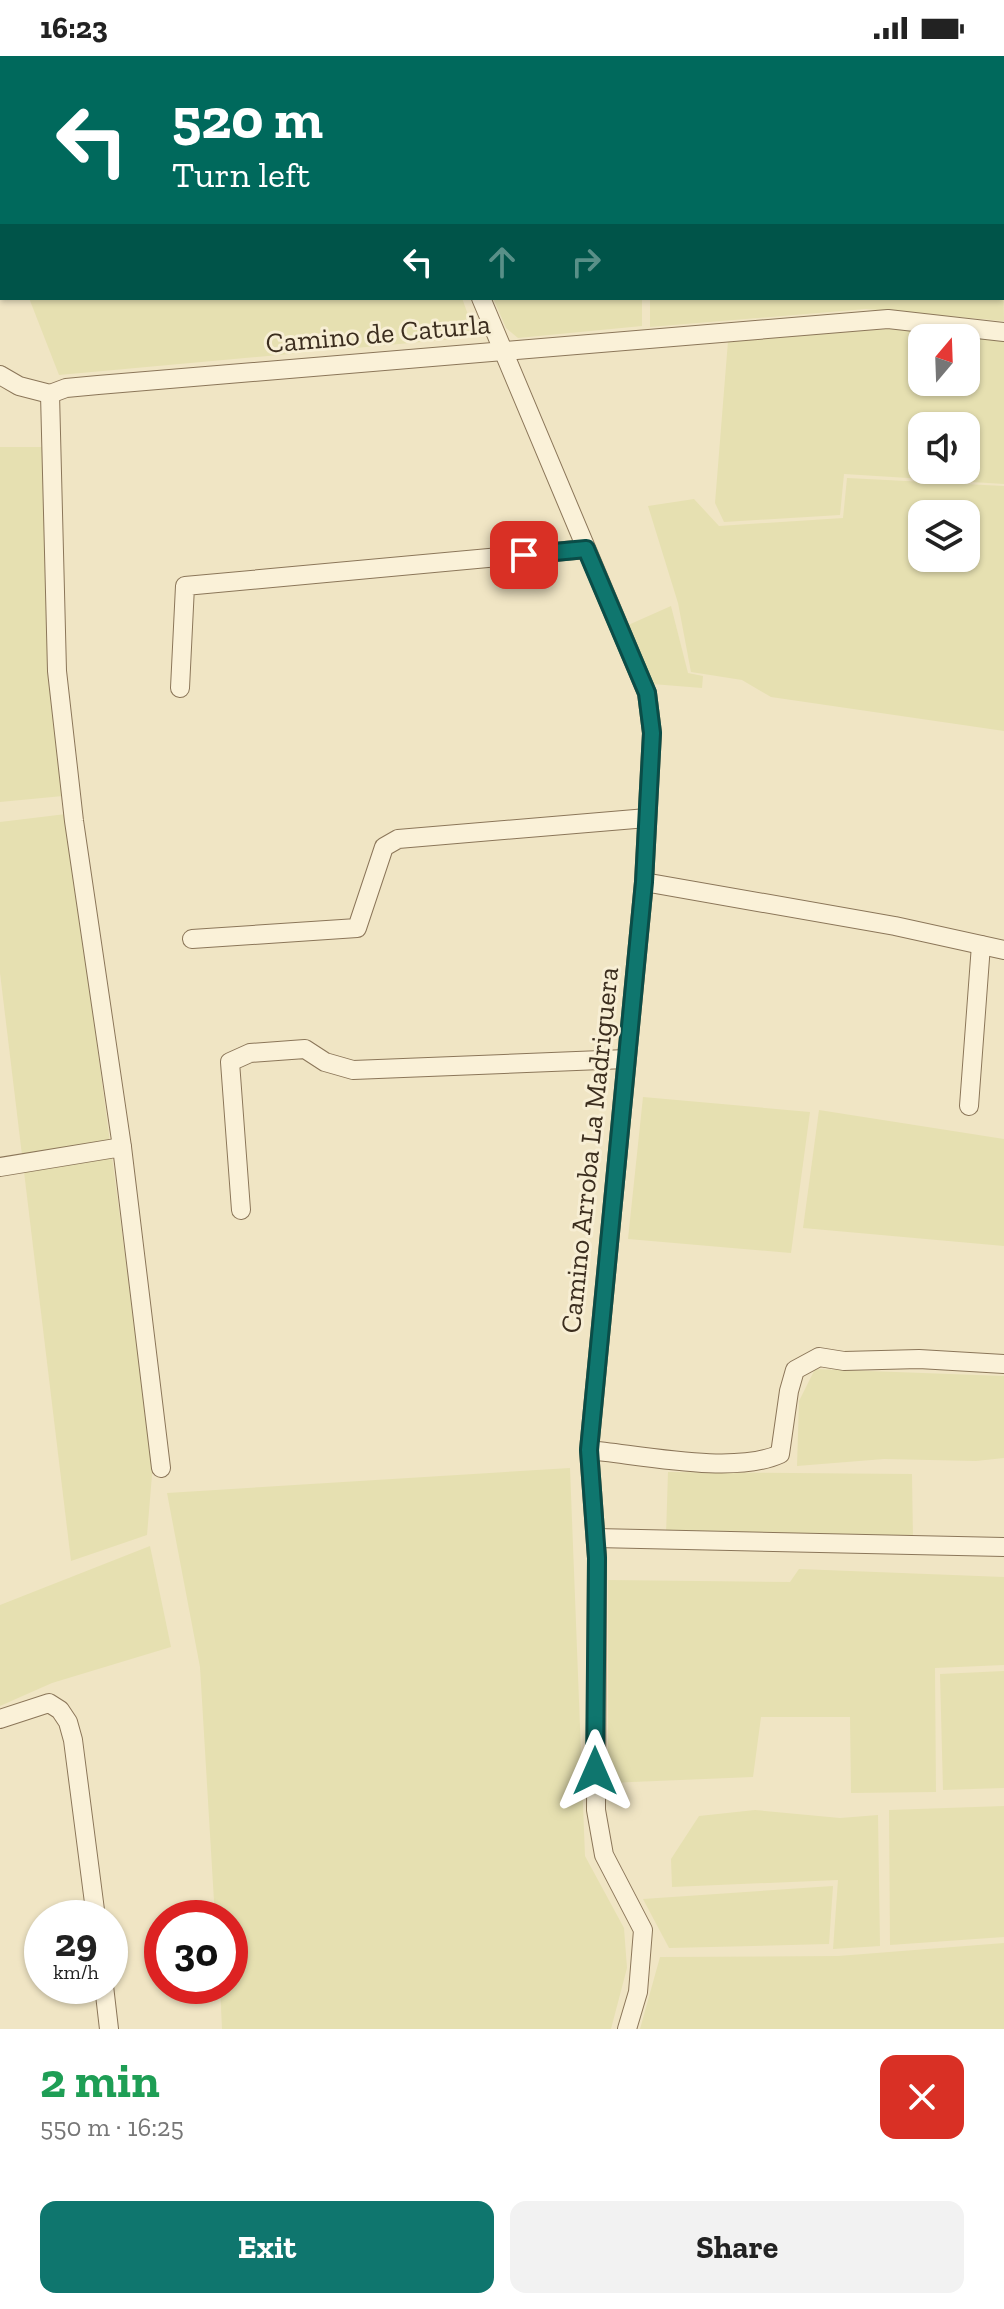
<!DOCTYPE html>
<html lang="en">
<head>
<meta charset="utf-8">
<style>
  :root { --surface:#fff; --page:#f2f2f2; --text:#222; --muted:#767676; --accent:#0f766e }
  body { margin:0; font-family:"Zilla Slab",serif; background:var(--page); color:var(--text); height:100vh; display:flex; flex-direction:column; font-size:30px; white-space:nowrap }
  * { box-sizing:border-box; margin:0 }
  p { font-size:26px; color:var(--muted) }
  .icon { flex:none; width:44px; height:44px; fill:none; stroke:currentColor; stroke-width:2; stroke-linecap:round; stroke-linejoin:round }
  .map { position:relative; height:1973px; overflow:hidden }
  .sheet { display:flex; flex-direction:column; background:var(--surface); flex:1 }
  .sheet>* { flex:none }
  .hud { position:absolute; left:0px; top:0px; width:1004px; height:244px; box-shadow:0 2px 6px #0004; background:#00695c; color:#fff; overflow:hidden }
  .needle { width:52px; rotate:19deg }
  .fabs { position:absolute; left:908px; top:268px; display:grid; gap:16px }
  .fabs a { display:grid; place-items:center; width:72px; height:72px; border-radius:16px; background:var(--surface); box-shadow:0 2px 6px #0004; font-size:40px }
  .speed { position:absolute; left:24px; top:1844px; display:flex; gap:16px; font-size:40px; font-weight:700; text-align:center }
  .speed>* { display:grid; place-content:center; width:104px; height:104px; border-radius:50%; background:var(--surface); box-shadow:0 2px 6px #0004; line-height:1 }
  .speed small { font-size:20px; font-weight:400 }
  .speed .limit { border:12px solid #d22; background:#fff; color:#111 }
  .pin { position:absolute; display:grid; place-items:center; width:68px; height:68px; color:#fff; margin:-34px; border-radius:16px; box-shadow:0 4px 12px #0006 }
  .me { position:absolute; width:88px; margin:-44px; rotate:0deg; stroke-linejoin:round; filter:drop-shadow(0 0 6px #0008) }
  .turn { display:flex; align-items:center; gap:28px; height:168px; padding:0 40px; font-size:36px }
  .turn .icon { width:104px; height:104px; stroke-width:2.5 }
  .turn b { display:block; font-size:56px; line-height:68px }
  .lanes { display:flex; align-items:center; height:76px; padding:0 40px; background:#0003; justify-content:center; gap:40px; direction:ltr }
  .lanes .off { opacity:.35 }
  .round { display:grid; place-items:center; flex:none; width:84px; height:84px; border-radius:16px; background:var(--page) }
  .overview { display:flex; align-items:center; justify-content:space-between; height:136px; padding:0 40px }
  h1 { font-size:48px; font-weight:700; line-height:60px; color:#1e9e55 }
  .action { display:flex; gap:16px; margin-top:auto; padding:16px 40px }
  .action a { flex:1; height:92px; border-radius:16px; background:var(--accent); color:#fff; font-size:32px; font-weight:700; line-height:92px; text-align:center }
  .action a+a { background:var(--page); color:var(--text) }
  .status { display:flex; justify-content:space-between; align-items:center; height:56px; padding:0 40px; background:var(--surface); direction:ltr }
  .status svg { height:22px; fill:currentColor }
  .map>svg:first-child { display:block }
  .farmland { fill:#e6e0b1; fill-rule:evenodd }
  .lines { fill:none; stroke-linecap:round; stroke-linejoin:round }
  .street-casing { stroke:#8b7659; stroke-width:20 }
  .street { stroke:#faf1d8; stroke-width:18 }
  .route-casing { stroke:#0a4d48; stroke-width:20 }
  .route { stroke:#0f766e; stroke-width:14 }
  .labels { text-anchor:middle; stroke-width:6; stroke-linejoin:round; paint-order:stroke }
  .street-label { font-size:28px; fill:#3b2d1e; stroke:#f7eed4 }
</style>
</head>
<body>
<div class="status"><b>16:23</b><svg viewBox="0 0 49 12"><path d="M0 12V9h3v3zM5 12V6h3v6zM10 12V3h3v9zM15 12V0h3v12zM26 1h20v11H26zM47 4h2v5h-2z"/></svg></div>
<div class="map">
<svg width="1004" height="1973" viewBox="0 0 1004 1973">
  <rect width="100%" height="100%" fill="#f0e5c4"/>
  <g class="farmland">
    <path d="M0,0h194l1,2h-193v170z"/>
    <path d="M1002,164l2,101 -138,-12 -216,18v-29h352z"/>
    <path d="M29,242h433l14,39 -417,38z"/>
    <path d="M493,242h149v28l-124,12 -12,-10z"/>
    <path d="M888,273l116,12v143l-160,-10 -4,41 -116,7 -9,-19 13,-162zM922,282h44v44h-44zM922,370h44v44h-44z"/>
    <path d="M0,391h45l18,349 -63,6z"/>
    <path d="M847,422l157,8v245l-233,-34 -29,-17 -51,-8 -13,-69 -30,-97 46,-7 25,27 124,-8zM922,458h44v44h-44z"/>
    <path d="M671,550l17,67 15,3 -1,12 -50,-4 -26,-58z"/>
    <path d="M66,758l87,649 -6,72 -76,26 -71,-588v-151z"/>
    <path d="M643,1041l167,15 -19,141 -163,-14z"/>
    <path d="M819,1054l185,29v107l-201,-18z"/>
    <path d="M815,1313l189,7v82l-28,3 -92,-2 -87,7 2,-65z"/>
    <path d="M570,1412l15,388 39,72 3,40 -16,61h-389l-2,-43h10v-68h-15l-15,-251 -33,-174z"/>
    <path d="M668,1416l244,2 1,66 -247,-5z"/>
    <path d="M150,1490l21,101 -119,36 -52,23v-101z"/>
    <path d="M799,1513l205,8v88l-69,3 1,124 -85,1 -1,-76h-89l-8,60 -145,6v-203l182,2z"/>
    <path d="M1004,1615v117l-61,2 -3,-116z"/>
    <path d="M1004,1750v131l-114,8 -1,-135z"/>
    <path d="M755,1754l85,8 38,-3 2,131 -47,3 5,-69 -166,7 -1,-28 28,-43z"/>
    <path d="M833,1830l-4,58 -160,4 -26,-49z"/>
    <path d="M1004,1887v86h-364l20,-72 178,-1z"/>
  </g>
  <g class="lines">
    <g class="street-casing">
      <g id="street">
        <path d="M360,0l1,2"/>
        <path d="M481,242l166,395 5,40 -8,149 -55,568 8,108 -1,252 8,45 39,75 -5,62 -11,37"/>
        <path d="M0,319l19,11 31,8 16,-6 32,-3 790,-66 116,13"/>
        <path d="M50,338l7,277 17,150 48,326"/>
        <path d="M180,632l5,-102 401,-37"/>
        <path d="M644,826l251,44 109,24"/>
        <path d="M192,883l165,-11 27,-81 14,-8 249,-21"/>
        <path d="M969,1050l12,-161"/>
        <path d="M0,1111l122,-20 39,321"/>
        <path d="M241,1154l-11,-148 20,-9 55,-4 20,13 28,8 273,-11"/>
        <path d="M589,1394c52,5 145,25 191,4l9,-63 6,-21 24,-13 25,4 75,-2 85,5"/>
        <path d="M596,1482l408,9"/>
        <path d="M0,1663l49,-16 11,7 8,12 5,18 23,178"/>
        <path d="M104,1930l5,43"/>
      </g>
    </g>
    <use href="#street" class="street"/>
  </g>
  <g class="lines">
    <g class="route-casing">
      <path id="route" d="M524,499l62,-6 61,144 5,40 -8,149 -55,568 8,108 -2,213"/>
    </g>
    <use href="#route" class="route"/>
  </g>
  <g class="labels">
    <g class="street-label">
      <text transform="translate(378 277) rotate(-5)" y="10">Camino de Caturla</text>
      <text transform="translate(589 1094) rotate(-84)" y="10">Camino Arroba La Madriguera</text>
    </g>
  </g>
</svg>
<div class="fabs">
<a><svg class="needle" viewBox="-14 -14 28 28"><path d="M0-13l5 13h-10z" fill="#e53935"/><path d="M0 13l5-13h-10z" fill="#767676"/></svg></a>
<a><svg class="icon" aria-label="sound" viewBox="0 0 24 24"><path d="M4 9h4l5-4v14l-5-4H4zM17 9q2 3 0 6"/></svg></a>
<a><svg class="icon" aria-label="layers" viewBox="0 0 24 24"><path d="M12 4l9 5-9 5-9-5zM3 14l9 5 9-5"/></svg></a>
</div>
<div class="speed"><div>29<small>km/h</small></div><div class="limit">30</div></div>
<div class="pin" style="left:524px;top:499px;background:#d93025"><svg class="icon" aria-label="arrive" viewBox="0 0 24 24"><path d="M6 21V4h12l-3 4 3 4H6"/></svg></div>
<svg class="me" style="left:595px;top:1715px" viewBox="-20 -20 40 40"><path d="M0-17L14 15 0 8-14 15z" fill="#0f766e" stroke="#fff" stroke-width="4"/></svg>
<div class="hud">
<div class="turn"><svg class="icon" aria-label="left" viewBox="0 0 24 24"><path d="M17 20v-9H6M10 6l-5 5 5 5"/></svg><div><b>520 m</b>Turn left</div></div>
<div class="lanes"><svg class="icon" aria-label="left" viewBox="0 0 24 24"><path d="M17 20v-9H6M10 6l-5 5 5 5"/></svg><svg class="icon off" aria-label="ahead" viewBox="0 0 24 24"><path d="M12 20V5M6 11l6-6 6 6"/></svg><svg class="icon off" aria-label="right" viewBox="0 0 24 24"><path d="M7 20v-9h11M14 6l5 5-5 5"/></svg></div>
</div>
</div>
<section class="sheet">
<div class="overview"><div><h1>2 min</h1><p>550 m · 16:25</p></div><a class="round" style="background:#d93025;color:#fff"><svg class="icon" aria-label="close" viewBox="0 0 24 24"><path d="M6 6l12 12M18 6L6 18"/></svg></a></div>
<div class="action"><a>Exit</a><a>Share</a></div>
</section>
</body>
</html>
